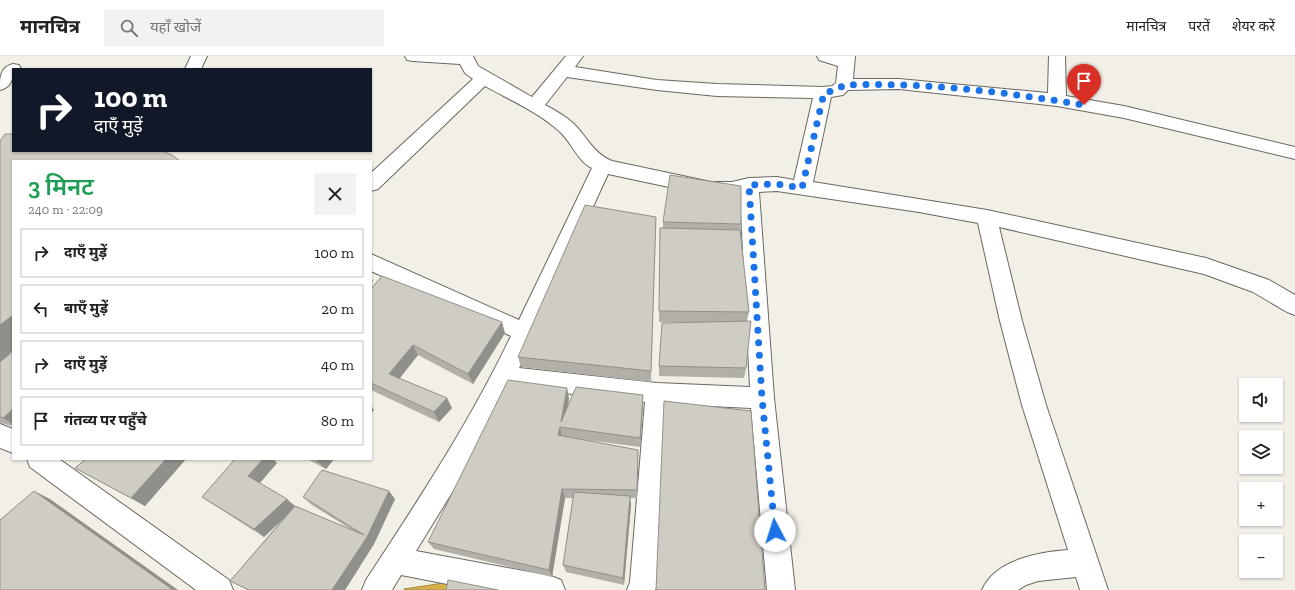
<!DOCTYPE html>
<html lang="hi">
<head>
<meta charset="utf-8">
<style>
  :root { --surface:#fff; --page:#f2f2f2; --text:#222; --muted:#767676; --line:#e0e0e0 }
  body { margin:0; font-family:"Zilla Slab","Noto Sans Devanagari",serif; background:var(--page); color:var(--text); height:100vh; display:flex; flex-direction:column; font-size:15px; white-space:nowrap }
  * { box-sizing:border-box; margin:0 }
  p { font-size:13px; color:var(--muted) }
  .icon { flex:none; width:22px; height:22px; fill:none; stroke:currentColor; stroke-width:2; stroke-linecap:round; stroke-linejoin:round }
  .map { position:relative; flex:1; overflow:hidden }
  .drawer { position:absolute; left:12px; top:104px; width:360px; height:300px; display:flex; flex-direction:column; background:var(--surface); border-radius:0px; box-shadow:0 1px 3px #0004 }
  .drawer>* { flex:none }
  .top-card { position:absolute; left:12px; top:12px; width:360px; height:84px; border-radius:0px; box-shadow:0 1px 3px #0004; background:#111827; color:#fff; overflow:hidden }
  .buttons { position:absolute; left:1239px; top:322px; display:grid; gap:8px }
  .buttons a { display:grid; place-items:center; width:44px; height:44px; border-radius:0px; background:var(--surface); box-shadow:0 1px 3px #0004; font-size:20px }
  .pin { position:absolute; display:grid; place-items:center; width:34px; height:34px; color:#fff; margin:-41px -17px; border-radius:50% 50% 50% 0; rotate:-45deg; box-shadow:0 0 4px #0007 }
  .pin .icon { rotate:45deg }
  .me { position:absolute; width:44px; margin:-22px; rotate:355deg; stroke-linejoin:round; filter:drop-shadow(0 0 3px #0008) }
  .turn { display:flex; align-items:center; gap:14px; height:84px; padding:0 16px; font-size:18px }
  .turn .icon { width:52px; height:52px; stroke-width:2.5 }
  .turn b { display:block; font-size:28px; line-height:34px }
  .round { display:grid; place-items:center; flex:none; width:42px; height:42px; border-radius:0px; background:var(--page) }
  .head { display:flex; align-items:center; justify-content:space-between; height:68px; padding:0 16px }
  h1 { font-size:24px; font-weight:600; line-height:30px; color:#1e9e55 }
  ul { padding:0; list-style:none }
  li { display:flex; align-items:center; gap:12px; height:50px; margin:0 8px 6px; padding:0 8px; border:2px solid var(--line); border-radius:0px }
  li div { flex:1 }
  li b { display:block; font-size:15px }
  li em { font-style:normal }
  header { display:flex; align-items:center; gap:24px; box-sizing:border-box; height:56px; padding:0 20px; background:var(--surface); border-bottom:1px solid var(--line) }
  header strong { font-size:19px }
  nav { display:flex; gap:22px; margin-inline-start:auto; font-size:14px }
  .search { width:280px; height:36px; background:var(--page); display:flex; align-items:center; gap:10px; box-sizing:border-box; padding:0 14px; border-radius:0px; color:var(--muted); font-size:15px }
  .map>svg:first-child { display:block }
  .water { fill:#d4b249; stroke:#a68e43 }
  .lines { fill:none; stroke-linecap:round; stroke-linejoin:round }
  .minor-casing { stroke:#6a6861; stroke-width:2 }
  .minor { fill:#fff; fill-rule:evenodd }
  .wall { fill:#b2afa9 }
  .shaded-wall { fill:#918f89 }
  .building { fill:#cfccc4; stroke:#918f89 }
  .route { stroke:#1a73e8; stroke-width:7; stroke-dasharray:0 12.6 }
</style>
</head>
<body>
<header>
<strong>मानचित्र</strong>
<div class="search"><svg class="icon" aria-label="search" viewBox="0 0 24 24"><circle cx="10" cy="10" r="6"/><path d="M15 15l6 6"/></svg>यहाँ खोजें</div>
<nav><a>मानचित्र</a><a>परतें</a><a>शेयर करें</a></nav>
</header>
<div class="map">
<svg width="1295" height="534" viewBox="0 0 1295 534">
  <rect width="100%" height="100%" fill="#f2efe7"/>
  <path class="water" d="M450,526l-3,8h-43v-1z"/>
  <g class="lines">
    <g class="minor-casing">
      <g id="minor">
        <path d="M191,0h16l-6,13h-16z"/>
        <path d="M405,0h68l5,10 54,31 34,-41h17l-8,11 82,13 60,4 106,3 9,-1 4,-3 2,-17 -19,-6 -2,-4h38l-2,23h46l149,14 1,-37h16l1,40 58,10 171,41v12l-171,-41 -67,-12 -158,-17 -51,1 -5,5 -12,2 -18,85 174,28 219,48 63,22 26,15v20l-8,-3 -34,-20 -49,-18 -205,-47 23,94 24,84 62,185h-28l-4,-13 -38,4 -12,4 -8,5h-36c13,-30 56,-38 86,-40l-46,-145 -22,-84 -22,-98 -59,-11 -142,-21 -18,1 15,206 21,192h-28l-16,-182 -83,-4 -10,180 -3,6h-28l3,-8 15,-180 -135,-15 -51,94 -43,70 135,25 10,4 4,10h-87l-77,-15 -9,15h-30l4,-10c52,-79 104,-158 145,-244l-140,-65v-17l148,66 73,-152c-14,-6 -21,-27 -33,-37 -21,-19 -49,-31 -74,-45l-107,103 -7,2v-18l102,-94 -8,-6 -5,-9 -47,-3 -6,-1zM567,21l90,13 60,6 96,2 -19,82 -17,-3 -28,1 -17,4h-21l-99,-21c-18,-7 -25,-24 -38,-37 -9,-8 -19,-14 -29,-19zM608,118l103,22h21l8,-2 10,193 -93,-4 -138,-15z"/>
        <path d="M13,8l6,1 2,4h-8c0,11 -2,18 -13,21 0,-12 0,-23 13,-26z"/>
        <path d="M0,368l13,5v24l-13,-5z"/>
        <path d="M27,403h32l170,121 4,10h-37l-166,-123z"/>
      </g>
    </g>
    <use href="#minor" class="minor"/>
  </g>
  <g class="wall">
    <path d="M13,105v265l-13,-3v-61z"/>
    <path d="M656,161l-5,165 -130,-15 -3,-10z"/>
    <path d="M663,166l78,2 -1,7 9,81 -2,9 -1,47 -2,10 -85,-2v-10l37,-44h-37l1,-94h3z"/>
    <path d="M371,233l134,44 -32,51 -55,-29 -18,23 52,30 -13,14 -68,-32z"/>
    <path d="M569,342l-1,9 75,-2 -3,42 -61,-8 59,11 -1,48h-7l1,7 -7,80 -58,-13 -3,-7 10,-67h-8l-13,79 -118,-28 -6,-7z"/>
    <path d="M86,403h100l-41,47 -70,-38z"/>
    <path d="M235,403h38l4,4 -17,20 35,23 57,24 -40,-25 -9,-8 92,2 -21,45 -29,46h-97l-18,-9 52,-61 -18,17 -50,-32 -12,-8z"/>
    <path d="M307,403h27l-8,10z"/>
  </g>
  <g class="shaded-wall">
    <path d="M371,221l2,4 -2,3z"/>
    <path d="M13,259v37l-13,10v-37z"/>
    <path d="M502,266l3,11 -32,51 -5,-10z"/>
    <path d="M413,289l5,10 -23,29 -6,-10z"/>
    <path d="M567,332l2,10 -5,30 -3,-6z"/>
    <path d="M643,339v10l-3,42v-9z"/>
    <path d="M447,342l5,10 -13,14 -5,-10z"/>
    <path d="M371,349l3,5 -3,4z"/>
    <path d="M13,353v15l-10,-6z"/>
    <path d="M560,371l2,10 -4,-2z"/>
    <path d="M166,403h20l-41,47 -14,-8z"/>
    <path d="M263,403h10l4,4 -19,22 -10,-9z"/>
    <path d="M319,403h15l-8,10 -9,-8z"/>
    <path d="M562,433l3,9 -13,79 -3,-7z"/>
    <path d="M34,435l16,8 128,91h-5z"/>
    <path d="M389,435l6,8 -21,45 -29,46h-13z"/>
    <path d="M630,440l1,9 -7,80 -1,-7z"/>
    <path d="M287,443l9,8 -32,30 -10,-8z"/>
  </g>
  <g class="building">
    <path d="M5,78h8v17h149l10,4 8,6h-167v154l-13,10v-184z"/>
    <path d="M670,119l71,11v38l-78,-2z"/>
    <path d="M585,149l71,12 -5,154 -133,-14z"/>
    <path d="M660,172l80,2 9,82 -90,-1z"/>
    <path d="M382,220l120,46 -34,52 -55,-29 -24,29 58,24 -13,14 -63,-29v-94z"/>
    <path d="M751,265l-5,47 -87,-2 3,-43z"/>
    <path d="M13,295v58l-10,9 -3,-1v-55z"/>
    <path d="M508,324l59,8 -6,34 15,-35 67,8 -3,43 -80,-11 -2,8 80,15 -1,40 -75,-1 -13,81 -121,-28z"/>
    <path d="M664,345l87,10 14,179h-109z"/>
    <path d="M86,403h80l-35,39 -56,-30z"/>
    <path d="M235,403h28l-15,17 39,23 -33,30 -52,-32z"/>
    <path d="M322,414l67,21 -22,46 -35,53h-83l-19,-9 65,-75 69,29 -61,-38z"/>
    <path d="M34,435l139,99h-173v-70z"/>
    <path d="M574,436l56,4 -7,82 -60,-13z"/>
    <path d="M448,524l50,10h-52z"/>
  </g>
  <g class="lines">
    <path class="route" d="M775,475l-13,-133 -13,-213 28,-1 25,4 22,-95 13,-3 7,-5c80,-3 161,7 240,20"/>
  </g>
</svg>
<div class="buttons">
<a><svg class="icon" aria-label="sound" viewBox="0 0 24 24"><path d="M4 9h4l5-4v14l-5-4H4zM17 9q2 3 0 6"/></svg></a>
<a><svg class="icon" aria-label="layers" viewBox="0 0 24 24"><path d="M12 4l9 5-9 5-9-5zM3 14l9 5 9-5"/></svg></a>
<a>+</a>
<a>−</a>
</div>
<div class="pin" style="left:1084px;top:49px;background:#d93025"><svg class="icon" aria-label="arrive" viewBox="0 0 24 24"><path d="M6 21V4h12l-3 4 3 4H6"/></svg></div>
<svg class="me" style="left:775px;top:475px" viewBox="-20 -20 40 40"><circle r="19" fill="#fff"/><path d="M0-13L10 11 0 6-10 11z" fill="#1a73e8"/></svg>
<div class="top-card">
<div class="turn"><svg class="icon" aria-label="right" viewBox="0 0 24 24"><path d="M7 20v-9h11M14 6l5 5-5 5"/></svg><div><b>100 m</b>दाएँ मुड़ें</div></div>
</div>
<section class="drawer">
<div class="head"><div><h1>3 मिनट</h1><p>240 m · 22:09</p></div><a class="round"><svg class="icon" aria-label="close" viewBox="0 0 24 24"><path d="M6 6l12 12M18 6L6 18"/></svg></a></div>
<ul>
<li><svg class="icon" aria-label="right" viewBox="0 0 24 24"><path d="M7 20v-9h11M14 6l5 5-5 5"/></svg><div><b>दाएँ मुड़ें</b></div><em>100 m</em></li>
<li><svg class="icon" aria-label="left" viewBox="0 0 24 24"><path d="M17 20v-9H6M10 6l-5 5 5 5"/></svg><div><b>बाएँ मुड़ें</b></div><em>20 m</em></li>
<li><svg class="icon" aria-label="right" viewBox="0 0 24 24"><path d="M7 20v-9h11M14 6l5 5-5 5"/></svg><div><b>दाएँ मुड़ें</b></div><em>40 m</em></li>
<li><svg class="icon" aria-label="arrive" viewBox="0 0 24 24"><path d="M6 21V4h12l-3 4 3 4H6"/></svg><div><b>गंतव्य पर पहुँचे</b></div><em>80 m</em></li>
</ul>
</section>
</div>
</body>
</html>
